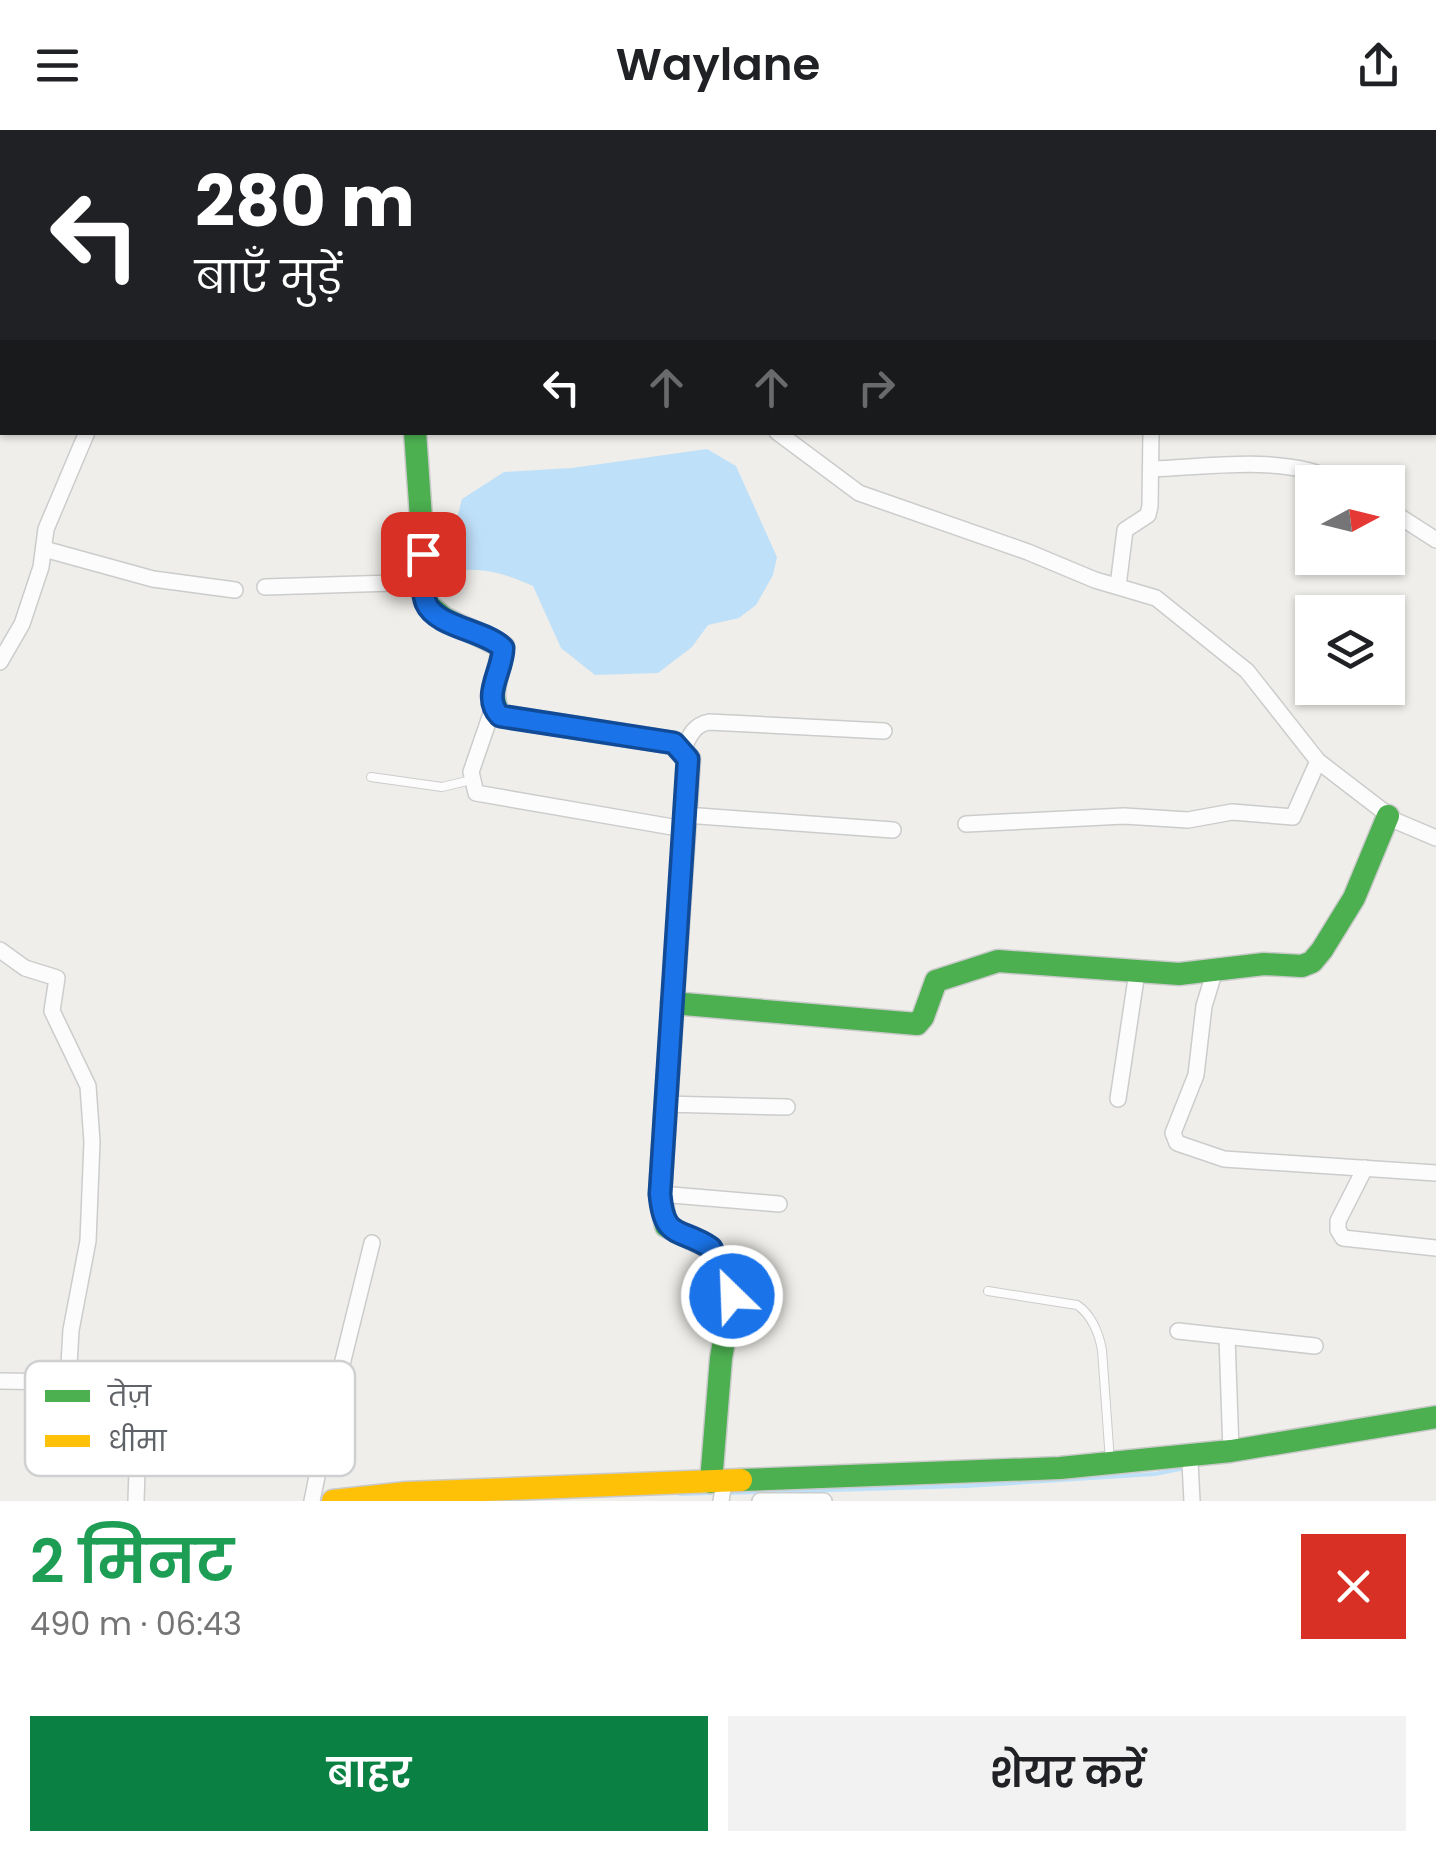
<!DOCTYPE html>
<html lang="hi">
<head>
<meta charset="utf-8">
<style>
  :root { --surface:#fff; --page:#f2f2f2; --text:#202124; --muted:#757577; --accent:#0b8043 }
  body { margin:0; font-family:Poppins,"Noto Sans Devanagari",sans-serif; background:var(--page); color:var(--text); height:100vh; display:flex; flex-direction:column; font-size:38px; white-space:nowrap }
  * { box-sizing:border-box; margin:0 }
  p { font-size:32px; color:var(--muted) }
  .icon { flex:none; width:55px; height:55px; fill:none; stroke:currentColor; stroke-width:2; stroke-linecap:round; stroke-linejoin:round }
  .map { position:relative; height:1371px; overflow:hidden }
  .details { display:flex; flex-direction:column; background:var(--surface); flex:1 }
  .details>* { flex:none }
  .banner { position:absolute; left:0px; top:0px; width:1438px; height:305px; box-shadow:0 2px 8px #0004; background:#202124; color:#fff; overflow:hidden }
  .needle { width:65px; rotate:83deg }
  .fabs { position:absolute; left:1295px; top:335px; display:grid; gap:20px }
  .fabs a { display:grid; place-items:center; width:110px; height:110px; border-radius:0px; background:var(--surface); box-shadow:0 2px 8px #0004; font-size:50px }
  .pin { position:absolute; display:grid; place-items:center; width:85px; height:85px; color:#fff; margin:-42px; border-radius:20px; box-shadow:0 5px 15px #0006 }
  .me { position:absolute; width:110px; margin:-55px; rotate:336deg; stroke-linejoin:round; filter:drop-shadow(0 0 8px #0008) }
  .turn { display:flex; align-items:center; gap:35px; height:210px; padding:0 30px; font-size:45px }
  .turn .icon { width:130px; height:130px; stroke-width:2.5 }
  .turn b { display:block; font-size:70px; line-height:85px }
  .lanes { display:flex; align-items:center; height:95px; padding:0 30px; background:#0003; justify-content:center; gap:50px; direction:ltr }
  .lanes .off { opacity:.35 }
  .round { display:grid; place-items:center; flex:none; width:105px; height:105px; border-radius:0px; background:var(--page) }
  .overview { display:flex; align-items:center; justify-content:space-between; height:170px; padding:0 30px }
  h1 { font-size:60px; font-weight:600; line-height:75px; color:#1e9e55 }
  .primary-button { display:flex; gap:20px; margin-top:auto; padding:20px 30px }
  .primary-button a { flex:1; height:115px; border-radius:0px; background:var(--accent); color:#fff; font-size:40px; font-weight:600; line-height:115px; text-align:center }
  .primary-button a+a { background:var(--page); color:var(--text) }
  header { display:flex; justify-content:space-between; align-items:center; height:130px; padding:0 30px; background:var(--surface); font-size:45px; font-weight:600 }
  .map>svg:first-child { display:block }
  .water { fill:#bfe0f9 }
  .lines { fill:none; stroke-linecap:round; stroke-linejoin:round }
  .stream { stroke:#bfe0f9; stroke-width:4 }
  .lane-casing { stroke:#cbcccc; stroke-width:10 }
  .street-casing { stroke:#cbcccc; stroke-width:18 }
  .fast-casing { stroke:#cacacb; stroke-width:25 }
  .slow-casing { stroke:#cacacb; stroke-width:25 }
  .lane { stroke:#fdfcfc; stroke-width:8 }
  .street { stroke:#fdfcfc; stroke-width:15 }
  .fast { stroke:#4caf50; stroke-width:22 }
  .slow { stroke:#ffc107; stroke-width:22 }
  .route-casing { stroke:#114b97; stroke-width:25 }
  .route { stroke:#1a73e8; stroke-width:18 }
  .key { fill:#fff; stroke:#cfd0d2; stroke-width:2.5 }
  .key-label { font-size:28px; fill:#5f6368 }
</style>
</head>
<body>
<header><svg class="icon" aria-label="menu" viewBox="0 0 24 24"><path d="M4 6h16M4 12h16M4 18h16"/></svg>Waylane<svg class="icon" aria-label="share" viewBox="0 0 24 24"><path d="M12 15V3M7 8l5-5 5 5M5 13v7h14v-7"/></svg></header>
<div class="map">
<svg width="1436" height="1371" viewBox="0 0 1436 1371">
  <rect width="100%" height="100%" fill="#efeeea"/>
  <path class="water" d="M707,319l29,17 41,91 -4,18 -17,30 -17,13 -31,7 -16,22 -34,26 -63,2 -34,-27 -28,-62c-26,-12 -51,-19 -79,-15v-41l8,-31 42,-27 68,-4z"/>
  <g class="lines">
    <g class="stream">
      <path d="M725,1363l241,-7 189,-12 30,-6"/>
      <path d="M680,1364l31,-1"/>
    </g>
    <g class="lane-casing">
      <g id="lane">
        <path d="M371,647l71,10 29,-7"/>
        <path d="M988,1161l89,14c14,9 22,28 25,45l8,111"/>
      </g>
    </g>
    <g class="street-casing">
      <g id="street">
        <path d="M225,0l2,2"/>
        <path d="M684,0l11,2"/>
        <path d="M199,2l3,-2"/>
        <path d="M348,2v-2"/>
        <path d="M570,2v-2"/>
        <path d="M638,2l16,-2"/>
        <path d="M742,2l1,-2"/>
        <path d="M1435,55h1"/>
        <path d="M0,140l2,1"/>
        <path d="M0,204h2"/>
        <path d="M0,268l2,1"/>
        <path d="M777,302l82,61 169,59 67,28 61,18 91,73 71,90 78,60 40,17"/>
        <path d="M1151,339c60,-2 134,-15 189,13"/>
        <path d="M1388,379l48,31"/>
        <path d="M44,419l109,30 82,11"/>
        <path d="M1118,456l7,-56 23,-15 2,-9 1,-74"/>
        <path d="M265,457l159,-5"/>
        <path d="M0,532l22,-38 19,-57 5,-38 41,-97"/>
        <path d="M493,578l-22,64 5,21 208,36"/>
        <path d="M683,620c6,-13 10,-25 26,-28l175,9"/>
        <path d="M685,685l208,15"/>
        <path d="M966,694l158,-8 64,4 44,-8 61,5 25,-56"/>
        <path d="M0,820l25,18 32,10 -5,33 36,75 4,56 -4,99 -17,89 -3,52 -68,-1"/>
        <path d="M1215,840l-11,36 -8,69 -23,58 4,10 47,16 212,14"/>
        <path d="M1118,969l19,-127"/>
        <path d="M664,974l123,3"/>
        <path d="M1365,1038l-27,53v9l5,8 93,10"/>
        <path d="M660,1064l119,10"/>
        <path d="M1178,1201l137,15"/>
        <path d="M1227,1207l4,114"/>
        <path d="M68,1252c16,13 39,3 55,15l3,23 12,20 -2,61"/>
        <path d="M1190,1332l2,39"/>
        <path d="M312,1371l17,-84 43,-174"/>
        <path d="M721,1371l3,-19"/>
        <path d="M760,1371h64"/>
      </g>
    </g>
    <g class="fast-casing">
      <g id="fast">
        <path d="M415,302l12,172 17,14 59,29c-2,25 -18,47 -2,69l173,27 15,16 -29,435 6,32 45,22 21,48 -11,62 -10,124"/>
        <path d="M672,873l245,21 6,-7 13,-36 62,-20 181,13 85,-10 38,2 10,-4 10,-12 32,-52 34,-82"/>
        <path d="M741,1350l319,-12 171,-17 205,-34"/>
      </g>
    </g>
    <g class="slow-casing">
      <path id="slow" d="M333,1371l73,-8 335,-13"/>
    </g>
    <use href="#lane" class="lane"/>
    <use href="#street" class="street"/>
    <use href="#fast" class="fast"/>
    <use href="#slow" class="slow"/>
  </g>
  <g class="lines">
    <g class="route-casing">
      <path id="route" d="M423,424c0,15 -2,36 3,49 10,24 59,27 77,45 0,23 -22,48 -3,68l174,27 14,16 -28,435c4,47 20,33 51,54l21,48"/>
    </g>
    <use href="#route" class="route"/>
  </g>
  <rect x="25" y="1231" width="330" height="115" rx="15" class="key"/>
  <rect x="45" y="1260" width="45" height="12" fill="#4caf50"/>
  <rect x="45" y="1305" width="45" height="12" fill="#ffc107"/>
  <g class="key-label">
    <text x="108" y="1276">तेज़</text>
    <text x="108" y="1321">धीमा</text>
  </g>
</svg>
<div class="fabs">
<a><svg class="needle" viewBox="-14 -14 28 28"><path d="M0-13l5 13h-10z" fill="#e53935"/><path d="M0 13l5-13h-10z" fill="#757577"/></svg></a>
<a><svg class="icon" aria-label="layers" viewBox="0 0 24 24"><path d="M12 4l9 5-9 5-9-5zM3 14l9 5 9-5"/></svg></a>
</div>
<div class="pin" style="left:423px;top:424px;background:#d93025"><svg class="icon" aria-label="arrive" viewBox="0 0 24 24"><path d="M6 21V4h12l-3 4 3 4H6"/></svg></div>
<svg class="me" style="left:732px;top:1166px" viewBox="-20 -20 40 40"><circle r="17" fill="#1a73e8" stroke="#fff" stroke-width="3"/><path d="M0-11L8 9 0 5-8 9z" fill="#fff"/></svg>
<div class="banner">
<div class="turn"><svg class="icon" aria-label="left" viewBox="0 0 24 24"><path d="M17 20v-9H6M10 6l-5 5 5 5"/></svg><div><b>280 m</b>बाएँ मुड़ें</div></div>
<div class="lanes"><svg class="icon" aria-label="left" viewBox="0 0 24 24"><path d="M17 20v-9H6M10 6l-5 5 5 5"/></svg><svg class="icon off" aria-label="ahead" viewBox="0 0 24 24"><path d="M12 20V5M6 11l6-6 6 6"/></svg><svg class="icon off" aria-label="ahead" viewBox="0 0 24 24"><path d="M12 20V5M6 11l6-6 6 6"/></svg><svg class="icon off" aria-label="right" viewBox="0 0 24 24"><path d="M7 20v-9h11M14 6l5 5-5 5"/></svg></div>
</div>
</div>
<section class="details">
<div class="overview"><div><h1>2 मिनट</h1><p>490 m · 06:43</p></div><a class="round" style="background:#d93025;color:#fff"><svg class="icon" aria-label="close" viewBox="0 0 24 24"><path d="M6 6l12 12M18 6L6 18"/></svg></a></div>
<div class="primary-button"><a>बाहर</a><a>शेयर करें</a></div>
</section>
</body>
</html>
